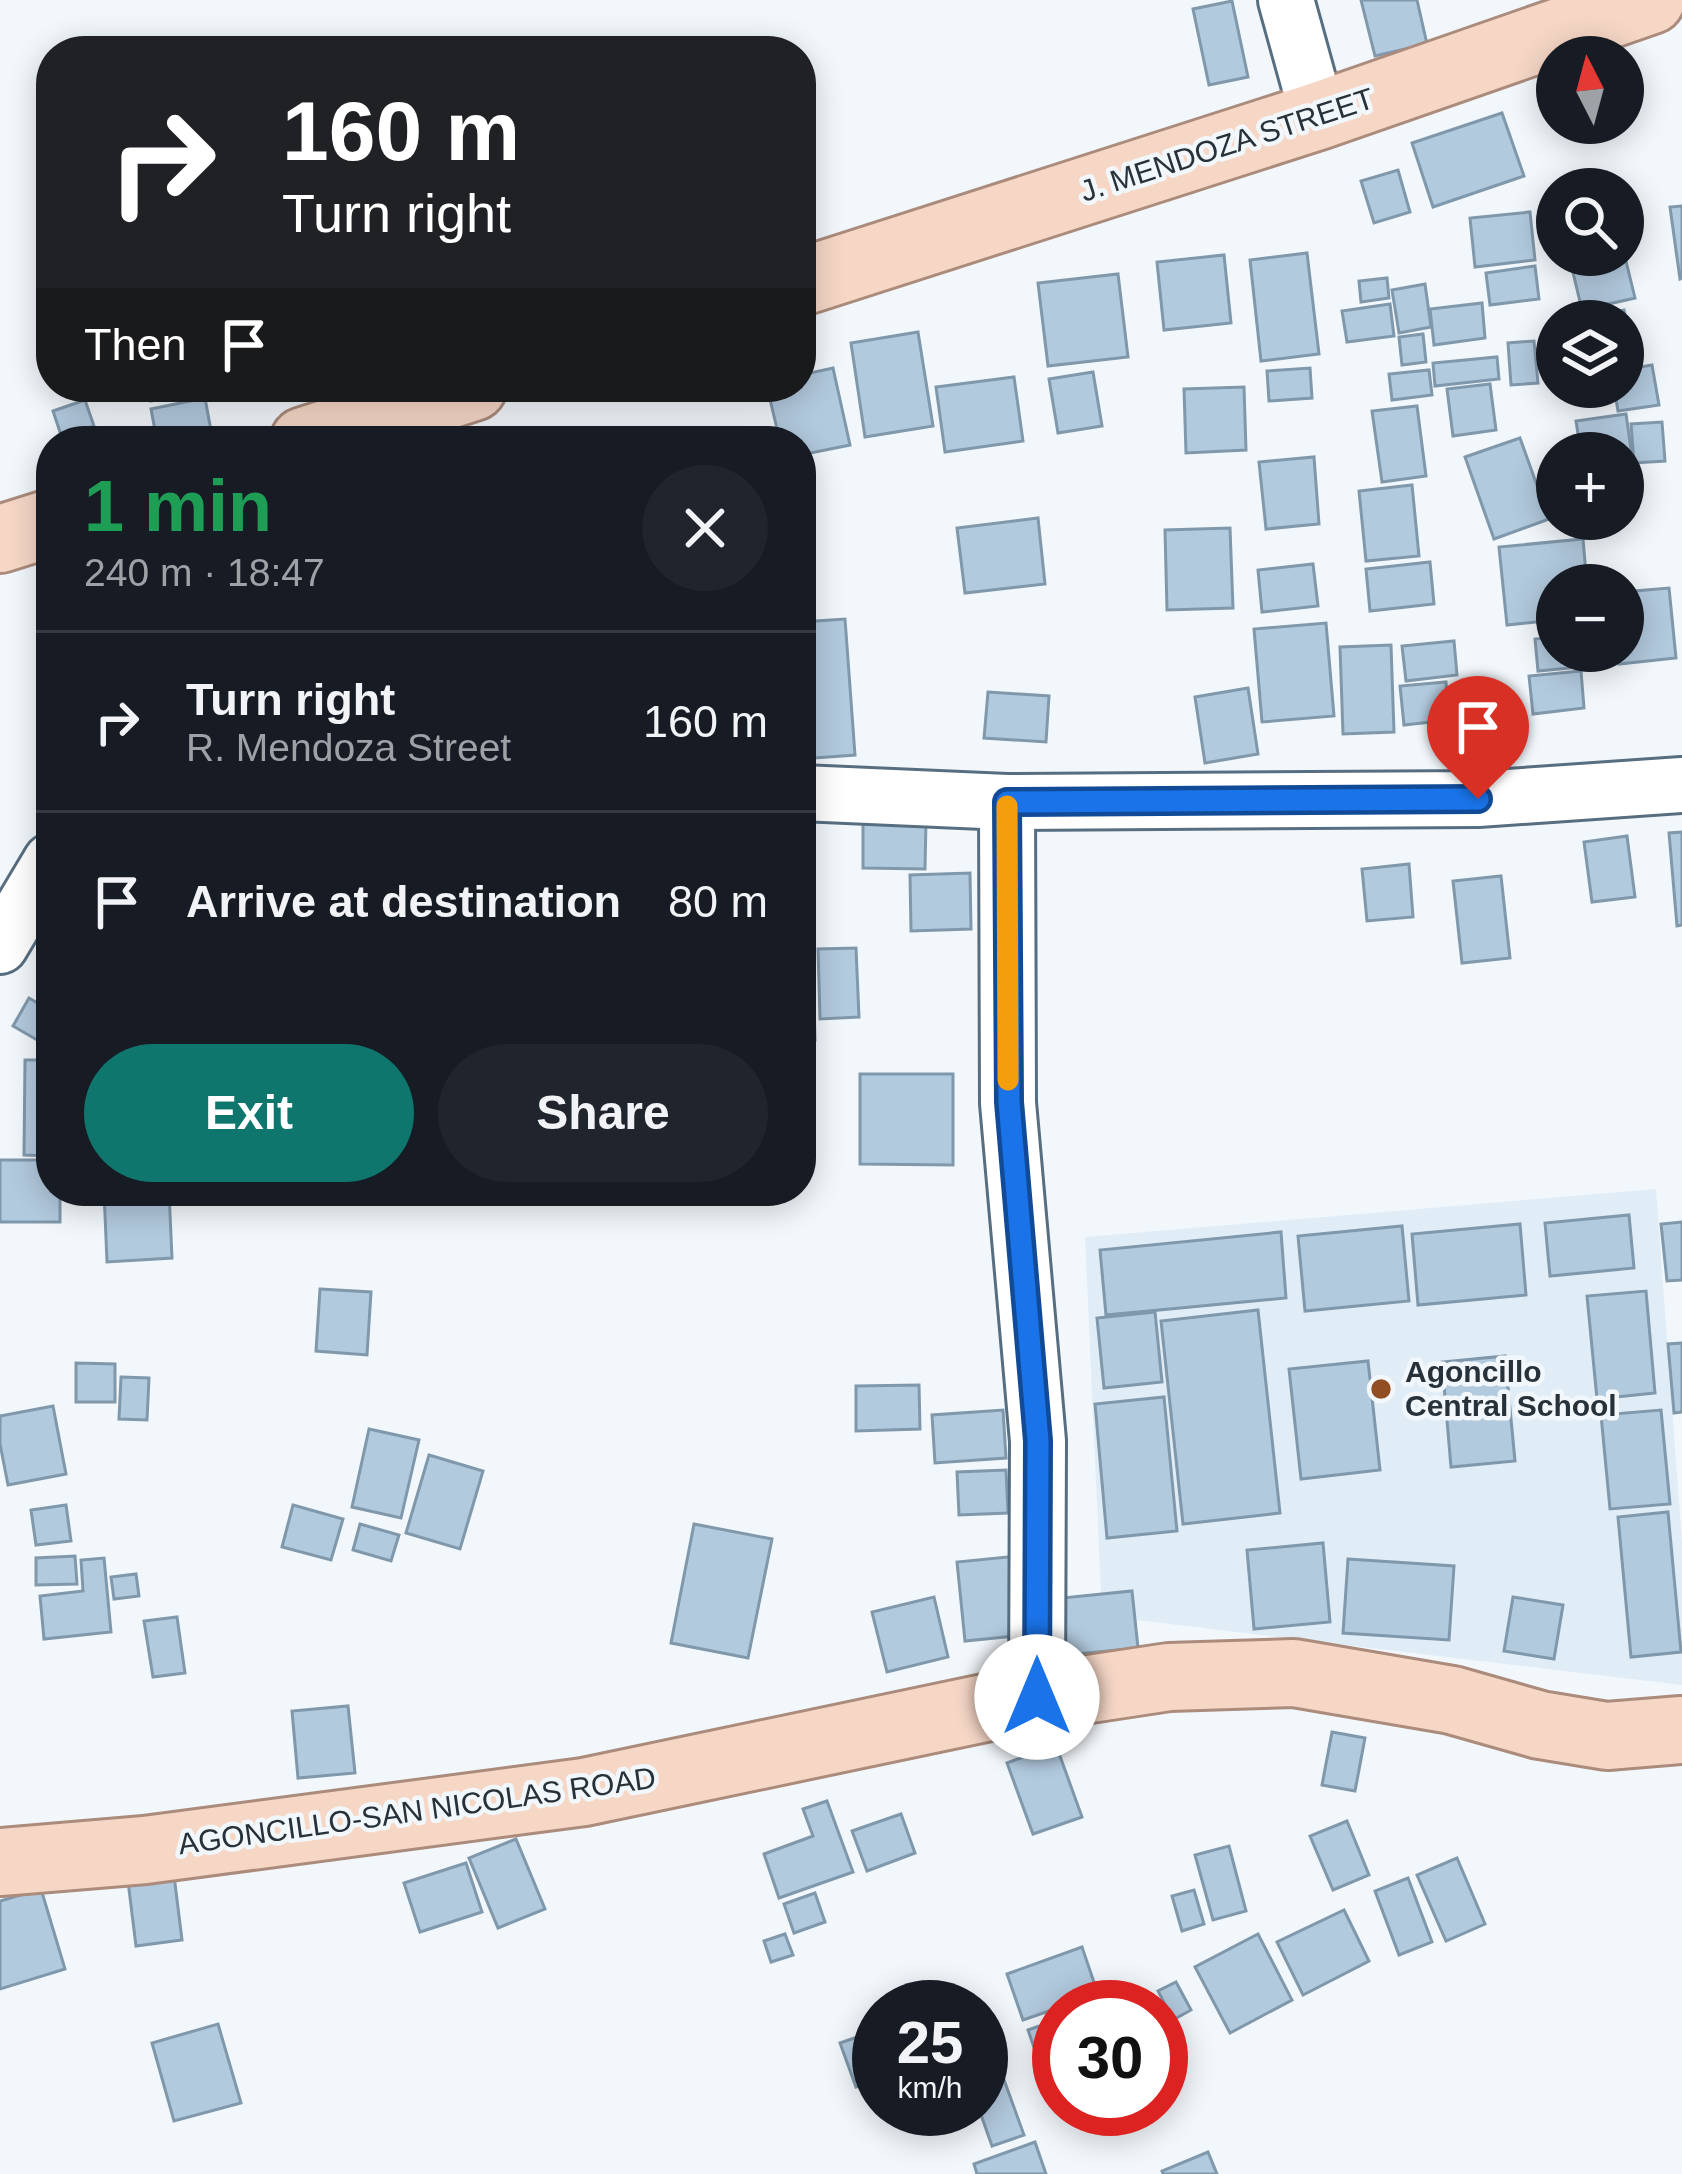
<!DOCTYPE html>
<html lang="en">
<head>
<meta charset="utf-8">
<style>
  :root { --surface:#171b24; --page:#20242c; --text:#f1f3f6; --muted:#9ea1a6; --line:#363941; --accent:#0f766e }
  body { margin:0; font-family:Arial,sans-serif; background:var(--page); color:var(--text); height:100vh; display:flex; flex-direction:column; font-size:45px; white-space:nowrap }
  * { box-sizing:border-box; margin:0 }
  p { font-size:39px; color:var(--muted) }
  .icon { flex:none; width:66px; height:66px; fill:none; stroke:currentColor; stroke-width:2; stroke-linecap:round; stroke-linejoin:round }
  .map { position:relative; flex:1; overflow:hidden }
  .panel { position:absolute; left:36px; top:426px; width:780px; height:780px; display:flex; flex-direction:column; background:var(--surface); border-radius:48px; box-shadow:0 6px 30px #0003 }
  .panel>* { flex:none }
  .guide { position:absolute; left:36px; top:36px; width:780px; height:366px; border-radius:48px; box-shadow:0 6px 30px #0003; background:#202124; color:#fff; overflow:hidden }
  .needle { width:78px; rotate:354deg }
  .fabs { position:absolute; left:1536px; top:36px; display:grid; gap:24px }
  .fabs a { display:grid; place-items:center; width:108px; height:108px; border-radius:50%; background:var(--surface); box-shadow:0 6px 30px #0003; font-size:60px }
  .speed { position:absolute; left:852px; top:1980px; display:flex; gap:24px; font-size:60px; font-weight:700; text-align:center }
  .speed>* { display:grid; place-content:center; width:156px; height:156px; border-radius:50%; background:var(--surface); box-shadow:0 6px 30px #0003; line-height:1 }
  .speed small { font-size:30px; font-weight:400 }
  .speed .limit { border:18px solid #d22; background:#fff; color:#111 }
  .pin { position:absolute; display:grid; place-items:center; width:102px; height:102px; color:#fff; margin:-123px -51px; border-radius:50% 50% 50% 0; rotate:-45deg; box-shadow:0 0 12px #0007 }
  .pin .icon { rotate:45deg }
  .me { position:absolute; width:132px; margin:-66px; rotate:0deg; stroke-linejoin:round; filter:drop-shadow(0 0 9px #0008) }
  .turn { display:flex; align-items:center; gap:42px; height:252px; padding:0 48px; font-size:54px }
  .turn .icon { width:156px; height:156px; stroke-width:2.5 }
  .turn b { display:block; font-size:84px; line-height:102px }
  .then { display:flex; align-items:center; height:114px; padding:0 48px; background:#0003; gap:24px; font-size:45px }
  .round { display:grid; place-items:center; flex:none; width:126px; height:126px; border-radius:63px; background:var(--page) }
  .head { display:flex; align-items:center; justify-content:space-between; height:204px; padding:0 48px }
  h1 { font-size:72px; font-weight:800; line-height:90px; color:#1e9e55 }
  .cta { display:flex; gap:24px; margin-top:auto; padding:24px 48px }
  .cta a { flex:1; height:138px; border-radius:72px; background:var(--accent); color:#fff; font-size:48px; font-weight:800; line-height:138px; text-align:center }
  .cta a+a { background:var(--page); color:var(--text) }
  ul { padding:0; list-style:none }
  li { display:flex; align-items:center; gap:36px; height:180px; padding:0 48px; border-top:3px solid var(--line) }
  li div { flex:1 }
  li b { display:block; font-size:45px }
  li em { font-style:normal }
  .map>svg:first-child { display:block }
  .built { fill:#e0edf7 }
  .building { fill:#b2cade; stroke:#8098ab; stroke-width:3 }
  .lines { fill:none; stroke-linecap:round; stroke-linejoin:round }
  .minor-casing { stroke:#576e80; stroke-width:60 }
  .major-casing { stroke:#aa8b7c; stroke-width:72 }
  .minor { stroke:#fff; stroke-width:54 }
  .major { stroke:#f6d7c6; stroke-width:66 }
  .route-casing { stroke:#114b97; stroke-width:30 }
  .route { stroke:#1a73e8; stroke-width:21 }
  .slow { stroke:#f59e0b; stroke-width:21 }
  .poi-dot { fill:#924d23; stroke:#f2f7fb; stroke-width:4.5 }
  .labels { text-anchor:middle; stroke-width:9; stroke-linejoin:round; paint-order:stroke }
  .street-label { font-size:30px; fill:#273139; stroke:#f2f7fb }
  .poi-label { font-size:30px; font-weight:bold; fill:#273139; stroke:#f2f7fb; text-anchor:start }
</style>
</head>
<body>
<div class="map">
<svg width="1682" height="2174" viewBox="0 0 1682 2174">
  <rect width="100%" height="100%" fill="#f2f7fb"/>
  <path class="built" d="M1656,1189l26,353v143l-580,-69 -17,-379z"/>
  <g class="building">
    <path d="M1361,0h56l10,44 -52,12z"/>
    <path d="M1232,1l16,76 -39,8 -16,-76z"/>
    <path d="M1502,113l22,63 -91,31 -21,-64z"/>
    <path d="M1398,170l12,42 -36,11 -13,-42z"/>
    <path d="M1682,206v72l-2,1 -10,-72z"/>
    <path d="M1530,212l5,48 -60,7 -5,-49z"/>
    <path d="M1623,249l12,49 -53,12 -12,-50 53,-5z"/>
    <path d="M1307,253l12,101 -58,7 -11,-101z"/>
    <path d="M1224,255l7,68 -67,7 -7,-68z"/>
    <path d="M1535,266l4,33 -49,6 -4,-32z"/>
    <path d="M1118,274l10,83 -80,9 -10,-83z"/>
    <path d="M1387,278l2,20 -28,4 -2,-21z"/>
    <path d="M1425,284l6,43 -32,6 -7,-43z"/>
    <path d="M1482,303l3,35 -51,7 -4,-36z"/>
    <path d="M1390,304l4,32 -47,6 -5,-31z"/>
    <path d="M1624,310l13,53 -14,3v-45l-42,-1z"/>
    <path d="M918,332l15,94 -68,11 -14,-94z"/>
    <path d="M1423,334l3,28 -24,3 -3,-28z"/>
    <path d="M1534,341l4,42 -27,2 -3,-42z"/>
    <path d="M1497,357l2,22 -64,7 -2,-23z"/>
    <path d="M1652,365l7,40 -41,6 -4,-24h9v-17z"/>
    <path d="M833,368l17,77 -49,10v-14h-21l-13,-54h34v-12z"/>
    <path d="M1310,368l2,30 -43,3 -2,-30z"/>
    <path d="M1429,370l3,25 -40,5 -3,-26z"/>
    <path d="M1093,372l9,54 -44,7 -9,-54z"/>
    <path d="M1014,377l9,64 -78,11 -9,-65z"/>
    <path d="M1490,384l6,46 -43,6 -6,-47z"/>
    <path d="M149,387h47l1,6 -46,8z"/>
    <path d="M1244,387l2,63 -60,3 -2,-64z"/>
    <path d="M205,398l7,38 -55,5 -6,-32z"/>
    <path d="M85,400l9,26 -32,12 -9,-27z"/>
    <path d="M1417,406l9,70 -44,6 -10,-71z"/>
    <path d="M1626,414l6,42 -51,-3 -5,-32z"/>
    <path d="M1662,422l3,39 -31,2 -3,-39z"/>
    <path d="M1520,438l29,81 -55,20 -29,-82z"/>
    <path d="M1314,457l5,67 -53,5 -7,-67z"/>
    <path d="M1412,485l7,71 -53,5 -7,-70z"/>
    <path d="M1038,518l7,66 -80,9 -8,-65z"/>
    <path d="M1230,528l3,80 -66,2 -2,-80z"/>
    <path d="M1583,539l4,46h-30v35l-50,5 -8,-78z"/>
    <path d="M1430,562l4,42 -64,7 -4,-42z"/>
    <path d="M1313,564l5,42 -56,6 -4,-42z"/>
    <path d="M1669,588l7,70 -57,6 -1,-13h5v-59z"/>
    <path d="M845,619l10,136 -54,4v-137z"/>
    <path d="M1326,623l8,93 -72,6 -8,-93z"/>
    <path d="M1557,637v14h32l2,15 -53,5 -3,-32z"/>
    <path d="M1454,641l3,34 -51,6 -4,-35z"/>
    <path d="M1391,645l3,87 -51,2 -3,-87z"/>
    <path d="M1581,671l3,37 -51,6 -4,-38z"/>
    <path d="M1446,682l3,38 -45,5 -4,-39z"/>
    <path d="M1248,688l10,66 -53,9 -10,-66z"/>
    <path d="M988,692l61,4 -3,46 -62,-4z"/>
    <path d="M863,819l63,1 -1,49 -62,-1z"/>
    <path d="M1682,832v93l-5,1 -8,-93z"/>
    <path d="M1627,836l8,61 -43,5 -8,-60z"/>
    <path d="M1409,864l4,53 -46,4 -5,-52z"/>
    <path d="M970,873l1,56 -60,2 -1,-56z"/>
    <path d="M1501,876l9,82 -48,5 -9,-82z"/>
    <path d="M856,948l3,69 -39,2 -2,-70z"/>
    <path d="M29,998l22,13v37l-38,-22z"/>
    <path d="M801,1003h13l1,37h-14z"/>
    <path d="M25,1060h26v96l-27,-1z"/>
    <path d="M860,1074h93v91l-93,-1z"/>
    <path d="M0,1160h51v31h9v31h-60z"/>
    <path d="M104,1191h65l3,67 -65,4z"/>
    <path d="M1629,1215l5,53 -84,8 -5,-53z"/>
    <path d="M1682,1222v58l-15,1 -6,-57z"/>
    <path d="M1520,1224l6,71 -108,10 -6,-71z"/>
    <path d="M1402,1226l7,75 -104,10 -7,-75z"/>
    <path d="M1281,1232l5,66 -180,17 -6,-65z"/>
    <path d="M320,1289l51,3 -4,63 -51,-4z"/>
    <path d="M1646,1291l9,102 -58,6 -10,-103z"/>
    <path d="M1258,1310l22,203 -97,11 -22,-203z"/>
    <path d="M1155,1312l7,70 -58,6 -7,-70z"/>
    <path d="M1682,1343v69l-8,1 -6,-69z"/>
    <path d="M1505,1356l10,105 -64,6 -9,-105z"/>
    <path d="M1368,1361l12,109 -79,9 -12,-110z"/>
    <path d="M76,1363l39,1v38h-39z"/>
    <path d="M121,1377l28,1 -2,42 -28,-1z"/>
    <path d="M919,1385l1,44 -64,2v-45z"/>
    <path d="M1164,1397l13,134 -70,7 -12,-134z"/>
    <path d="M53,1406l13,68 -58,11 -8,-41v-28z"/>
    <path d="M1003,1410l3,48 -71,5 -3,-48z"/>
    <path d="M1661,1410l9,94 -60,5 -9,-94z"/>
    <path d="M369,1429l50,11 -18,78 -49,-11z"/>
    <path d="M429,1455l54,16 -23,78 -54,-16z"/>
    <path d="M1006,1470l2,43 -49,2 -2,-43z"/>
    <path d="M66,1505l5,36 -35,4 -5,-35z"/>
    <path d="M293,1505l50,14 -12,41 -49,-13z"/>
    <path d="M1668,1512l13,140 -50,5 -13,-140z"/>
    <path d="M360,1524l39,11 -8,26 -38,-11z"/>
    <path d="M694,1524l78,15 -24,119 -77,-15z"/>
    <path d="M1323,1543l7,79 -76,7 -7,-79z"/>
    <path d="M75,1556l2,28 -41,1v-27z"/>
    <path d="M1017,1556l8,79 -60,6 -8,-79z"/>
    <path d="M104,1558l7,74 -67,7 -4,-43 43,-5 -2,-31z"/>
    <path d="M1348,1559l106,7 -5,74 -106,-7z"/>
    <path d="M136,1574l3,22 -25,3 -3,-22z"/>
    <path d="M1132,1591l6,57 -81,8 -5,-57z"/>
    <path d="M934,1597l14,60 -61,15 -15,-60z"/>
    <path d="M1513,1597l50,8 -9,54 -50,-8z"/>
    <path d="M177,1617l8,56 -32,4 -9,-56z"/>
    <path d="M348,1706l7,67 -57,5 -6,-67z"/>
    <path d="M1332,1732l33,6 -10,53 -33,-6z"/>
    <path d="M1056,1745l26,72 -49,17 -26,-71z"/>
    <path d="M827,1801l26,71 -74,26 -15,-44 49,-18 -10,-27z"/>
    <path d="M901,1814l14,39 -48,18 -15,-40z"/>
    <path d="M1347,1821l22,54 -36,15 -23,-54z"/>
    <path d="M516,1839l29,70 -47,19 -29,-70z"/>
    <path d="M1229,1846l17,65 -33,9 -18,-65z"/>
    <path d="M1457,1858l28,66 -39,17 -29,-66z"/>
    <path d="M172,1859l10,81 -46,6 -10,-81z"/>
    <path d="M466,1863l16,49 -62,20 -16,-49z"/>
    <path d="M1408,1878l24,64 -33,13 -24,-64z"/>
    <path d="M41,1889l24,80 -65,20v-88z"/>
    <path d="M1194,1890l10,34 -22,7 -10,-35z"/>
    <path d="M815,1893l10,29 -31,11 -10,-29z"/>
    <path d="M1344,1910l25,51 -66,34 -26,-53z"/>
    <path d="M785,1934l8,21 -22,7 -7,-21z"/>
    <path d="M1258,1934l34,66 -62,33 -35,-66z"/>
    <path d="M1082,1947l16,47 -75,26 -16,-46z"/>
    <path d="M1176,1982l15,28 -18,10 -15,-29z"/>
    <path d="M1059,2019v33l-21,7 -10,-29z"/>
    <path d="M218,2024l23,79 -67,18 -22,-78z"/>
    <path d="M994,2031l8,23 -21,7v-26z"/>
    <path d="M866,2034l13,45 -23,8 -16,-44z"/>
    <path d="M999,2066l25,69 -32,11 -13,-37 2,-36z"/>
    <path d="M1035,2142l11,32h-69l-3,-10z"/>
    <path d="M1208,2152l9,22h-54l-1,-3z"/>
  </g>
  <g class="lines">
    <g class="minor-casing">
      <g id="minor">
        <path d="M1286,0l32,116"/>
        <path d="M801,793l206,9 471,-3 204,-14"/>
        <path d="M1007,802l1,301 30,338 -1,256"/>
        <path d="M0,946l51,-85"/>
      </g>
    </g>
    <g class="major-casing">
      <g id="major">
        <path d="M801,282l517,-166 333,-116"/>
        <path d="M304,441l169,-54"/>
        <path d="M0,539l51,-16"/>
        <path d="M0,1862l145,-12 439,-58 453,-95 132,-20 125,-4 158,27 88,25 67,11 75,-6"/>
      </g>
    </g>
    <use href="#minor" class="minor"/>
    <use href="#major" class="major"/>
  </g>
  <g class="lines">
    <g class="route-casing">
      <path id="route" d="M1037,1697l1,-256 -29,-339 -2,-300 471,-3"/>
    </g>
    <use href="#route" class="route"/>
    <path class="slow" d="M1007,806l1,274"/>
  </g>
  <circle class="poi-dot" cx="1381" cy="1389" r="12"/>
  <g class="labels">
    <g class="street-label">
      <text transform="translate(1227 145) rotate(-18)" y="10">J. MENDOZA STREET</text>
      <text transform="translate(417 1811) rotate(-8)" y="10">AGONCILLO-SAN NICOLAS ROAD</text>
    </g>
    <g class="poi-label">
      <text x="1405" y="1382">Agoncillo<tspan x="1405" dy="34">Central School</tspan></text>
    </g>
  </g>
</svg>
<div class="fabs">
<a><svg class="needle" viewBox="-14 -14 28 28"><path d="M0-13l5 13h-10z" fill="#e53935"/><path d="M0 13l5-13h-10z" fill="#9ea1a6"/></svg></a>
<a><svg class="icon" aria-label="search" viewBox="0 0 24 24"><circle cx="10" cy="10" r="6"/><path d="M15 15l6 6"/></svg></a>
<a><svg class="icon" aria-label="layers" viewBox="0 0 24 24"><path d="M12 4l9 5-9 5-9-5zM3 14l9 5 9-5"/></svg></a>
<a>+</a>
<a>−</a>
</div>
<div class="speed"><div>25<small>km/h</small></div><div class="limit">30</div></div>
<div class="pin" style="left:1478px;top:799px;background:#d93025"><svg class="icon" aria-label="arrive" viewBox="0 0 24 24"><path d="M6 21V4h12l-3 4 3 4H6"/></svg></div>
<svg class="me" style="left:1037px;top:1697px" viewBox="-20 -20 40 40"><circle r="19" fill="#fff"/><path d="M0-13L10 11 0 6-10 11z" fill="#1a73e8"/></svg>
<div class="guide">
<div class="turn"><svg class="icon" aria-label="right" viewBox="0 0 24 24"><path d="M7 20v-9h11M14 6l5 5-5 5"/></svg><div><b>160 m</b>Turn right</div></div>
<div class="then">Then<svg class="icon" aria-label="arrive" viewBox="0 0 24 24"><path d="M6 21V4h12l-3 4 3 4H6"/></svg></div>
</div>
<section class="panel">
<div class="head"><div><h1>1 min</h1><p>240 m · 18:47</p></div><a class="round"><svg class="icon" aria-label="close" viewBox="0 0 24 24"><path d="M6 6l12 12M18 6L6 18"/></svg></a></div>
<ul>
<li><svg class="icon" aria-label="right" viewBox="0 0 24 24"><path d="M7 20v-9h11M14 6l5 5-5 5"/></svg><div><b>Turn right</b><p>R. Mendoza Street</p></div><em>160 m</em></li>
<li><svg class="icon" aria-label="arrive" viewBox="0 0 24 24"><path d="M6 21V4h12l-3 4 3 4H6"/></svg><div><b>Arrive at destination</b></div><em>80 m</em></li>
</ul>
<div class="cta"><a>Exit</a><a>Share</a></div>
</section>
</div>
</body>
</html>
